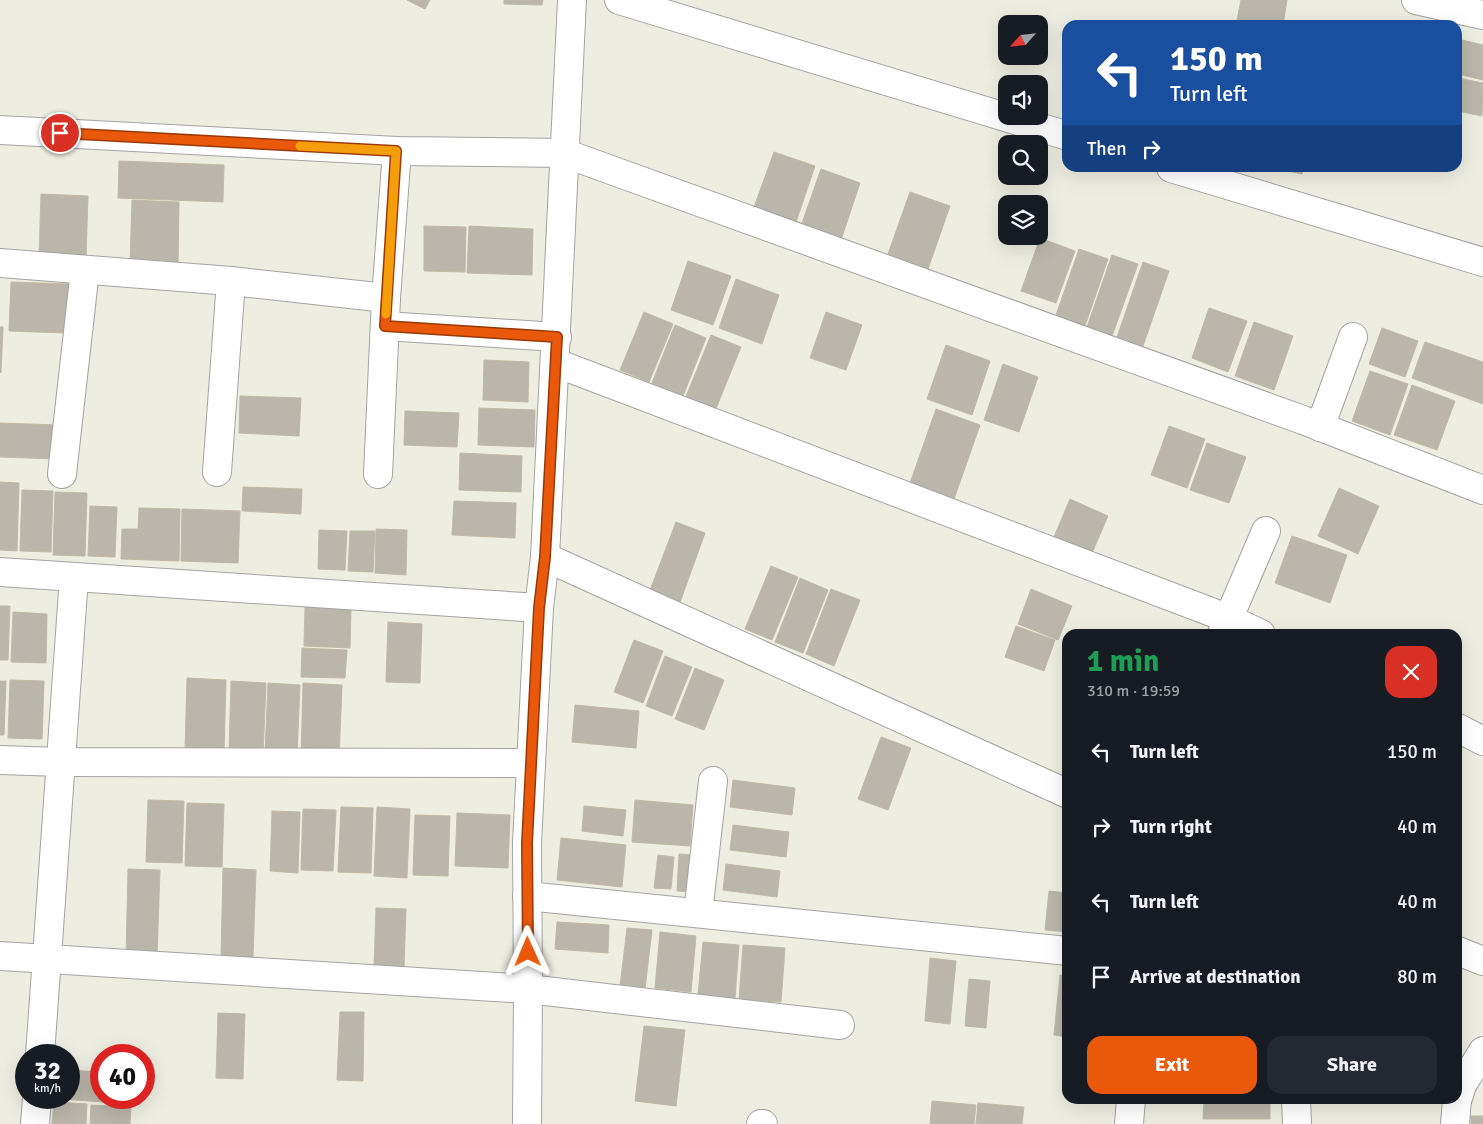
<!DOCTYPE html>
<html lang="en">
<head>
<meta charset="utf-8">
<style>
  :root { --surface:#171b24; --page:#242831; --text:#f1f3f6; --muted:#9ea1a6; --accent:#ea580c }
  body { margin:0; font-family:Signika,sans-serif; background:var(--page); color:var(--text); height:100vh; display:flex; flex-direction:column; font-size:19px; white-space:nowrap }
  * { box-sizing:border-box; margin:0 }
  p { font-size:16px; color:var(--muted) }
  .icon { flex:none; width:28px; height:28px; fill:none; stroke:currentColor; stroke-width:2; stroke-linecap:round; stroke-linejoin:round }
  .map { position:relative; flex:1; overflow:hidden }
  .sheet { position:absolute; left:1062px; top:629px; width:400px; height:475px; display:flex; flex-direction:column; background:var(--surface); border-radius:15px; box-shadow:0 5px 20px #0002 }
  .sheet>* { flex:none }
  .hud { position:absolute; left:1062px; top:20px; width:400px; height:152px; border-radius:15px; box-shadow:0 5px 20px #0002; background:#1a4fa0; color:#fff; overflow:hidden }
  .needle { width:32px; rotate:243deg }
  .tools { position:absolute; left:998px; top:15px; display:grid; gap:10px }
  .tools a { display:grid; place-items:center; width:50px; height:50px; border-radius:10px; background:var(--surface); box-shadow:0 5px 20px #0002; font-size:25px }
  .speed { position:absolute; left:15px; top:1044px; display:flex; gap:10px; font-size:25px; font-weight:700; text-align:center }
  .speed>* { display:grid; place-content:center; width:65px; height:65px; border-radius:50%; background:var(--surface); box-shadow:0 5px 20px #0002; line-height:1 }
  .speed small { font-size:12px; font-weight:400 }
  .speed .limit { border:8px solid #d22; background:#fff; color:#111 }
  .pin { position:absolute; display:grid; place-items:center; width:42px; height:42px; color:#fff; margin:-21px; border:2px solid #fff; border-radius:50%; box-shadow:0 1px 5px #0007 }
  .me { position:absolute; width:55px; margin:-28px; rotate:359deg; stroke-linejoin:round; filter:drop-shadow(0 0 4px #0008) }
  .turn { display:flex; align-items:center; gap:18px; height:105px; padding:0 25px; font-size:22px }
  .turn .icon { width:65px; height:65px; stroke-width:2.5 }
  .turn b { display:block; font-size:35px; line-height:42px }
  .then { display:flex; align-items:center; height:48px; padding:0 25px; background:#0003; gap:10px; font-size:19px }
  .round { display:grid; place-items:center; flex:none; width:52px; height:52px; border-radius:15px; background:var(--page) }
  .head { display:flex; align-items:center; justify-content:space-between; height:85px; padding:0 25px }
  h1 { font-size:30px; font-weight:700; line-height:38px; color:#1e9e55 }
  .button { display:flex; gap:10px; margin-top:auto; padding:10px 25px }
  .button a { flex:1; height:58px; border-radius:15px; background:var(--accent); color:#fff; font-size:20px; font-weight:700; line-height:58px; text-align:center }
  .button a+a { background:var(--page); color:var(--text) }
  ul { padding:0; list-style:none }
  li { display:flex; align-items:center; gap:15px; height:75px; padding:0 25px }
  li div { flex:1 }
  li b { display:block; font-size:19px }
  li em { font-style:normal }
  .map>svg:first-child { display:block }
  .building { fill:#bab6ab; stroke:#c0b8a4 }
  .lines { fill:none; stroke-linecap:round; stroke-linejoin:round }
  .minor-casing { stroke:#a3a3a3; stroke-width:30 }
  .minor { stroke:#fff; stroke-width:28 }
  .route-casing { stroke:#983908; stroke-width:12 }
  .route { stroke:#ea580c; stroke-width:9 }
  .slow { stroke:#f59e0b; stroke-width:9 }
</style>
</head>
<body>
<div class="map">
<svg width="1483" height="1124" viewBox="0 0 1483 1124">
  <rect width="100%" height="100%" fill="#eeede1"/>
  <g class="building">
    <path d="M407,0h23l-5,9z"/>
    <path d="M504,0h39l-1,5 -38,-1z"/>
    <path d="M1241,0h46l-4,25h-47z"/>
    <path d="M1458,39l25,6v35l-25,-6z"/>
    <path d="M1458,78l25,5 -1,33 -24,-5z"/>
    <path d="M774,152l41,14 -20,59 -42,-15z"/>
    <path d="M119,161l105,4 -1,37 -105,-4z"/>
    <path d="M1274,168h29l-1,6z"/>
    <path d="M821,169l39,14 -19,57 -40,-14z"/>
    <path d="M910,192l40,14 -22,63 -40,-15z"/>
    <path d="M41,194l47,2 -2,62 -47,-2z"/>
    <path d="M132,200l47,2 -1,63 -48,-2z"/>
    <path d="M424,226l42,1 -1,45 -41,-1z"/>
    <path d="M469,226l64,3 -1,46 -65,-2z"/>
    <path d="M1040,238l35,13 -19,52 -35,-12z"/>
    <path d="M1079,249l29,10 -23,67 -29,-11z"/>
    <path d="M1112,255l26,9 -26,72 -25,-9z"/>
    <path d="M688,261l43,15 -18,49 -42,-15z"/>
    <path d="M1143,262l26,9 -26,75 -26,-9z"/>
    <path d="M736,279l43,16 -17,49 -43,-16z"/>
    <path d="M11,282l58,2 -2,49 -58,-2z"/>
    <path d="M1209,308l38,13 -19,51 -36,-14z"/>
    <path d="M644,312l29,12 -24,58 -29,-12z"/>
    <path d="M826,312l36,13 -16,45 -36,-12z"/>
    <path d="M1254,322l39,14 -19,54 -39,-14z"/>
    <path d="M675,325l31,13 -23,58 -31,-13z"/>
    <path d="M0,327h3l-2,46 -1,-1z"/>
    <path d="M1382,328l36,13 -13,36 -36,-13z"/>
    <path d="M711,335l30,12 -26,64 -30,-12z"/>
    <path d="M1425,342l58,20v42l-71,-26z"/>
    <path d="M946,345l44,16 -18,54 -45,-16z"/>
    <path d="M484,360l45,2 -1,40 -45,-2z"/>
    <path d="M1003,364l35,13 -19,55 -35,-12z"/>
    <path d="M1370,371l38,13 -18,51 -38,-14z"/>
    <path d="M1412,385l43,16 -18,49 -43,-15z"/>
    <path d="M240,396l61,2 -2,38 -60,-3z"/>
    <path d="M479,408l56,2 -1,37 -56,-2z"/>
    <path d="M936,409l44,16 -27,77 -44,-16z"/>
    <path d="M405,411l54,2 -2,34 -53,-2z"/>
    <path d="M0,423l58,2 -1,34 -57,-2z"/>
    <path d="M1169,426l36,13 -18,49 -36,-13z"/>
    <path d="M1207,443l39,14 -17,46 -39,-13z"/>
    <path d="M460,453l62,3 -1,36 -62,-2z"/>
    <path d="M0,482l19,1 -2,68 -17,-1z"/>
    <path d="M243,487l59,2 -1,25 -59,-3z"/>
    <path d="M1339,488l40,18 -21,48 -40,-18z"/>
    <path d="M22,490l31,1 -2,61 -31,-1z"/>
    <path d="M55,492l32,1 -2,63 -32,-1z"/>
    <path d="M1070,499l38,17 -19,44 -38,-16z"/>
    <path d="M454,501l62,2 -1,35 -63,-3z"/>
    <path d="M90,506l27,1 -2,50 -27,-1z"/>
    <path d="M139,508l41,1 -1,52 -58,-2 1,-30h16z"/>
    <path d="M182,509l58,2 -2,52 -57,-2z"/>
    <path d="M676,522l29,11 -26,72 -30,-12z"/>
    <path d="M376,529l31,1 -1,45 -31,-2z"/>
    <path d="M319,530l28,1 -2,39 -27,-1z"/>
    <path d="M350,531h25l-2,41 -25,-1z"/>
    <path d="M1292,536l55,19 -17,48 -55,-20z"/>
    <path d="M771,566l27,11 -26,63 -27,-11z"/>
    <path d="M800,578l28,12 -25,63 -28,-11z"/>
    <path d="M831,589l29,11 -26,66 -28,-12z"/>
    <path d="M1031,589l41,17 -14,34 -40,-16z"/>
    <path d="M0,606h10l-2,54h-8z"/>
    <path d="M305,607l46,2 -1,39 -46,-2z"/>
    <path d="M13,612l34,2 -1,49 -35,-1z"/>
    <path d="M388,622l34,2 -2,59 -34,-1z"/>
    <path d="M1016,626l39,14 -11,31 -39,-14z"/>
    <path d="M634,640l29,11 -20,52 -29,-11z"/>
    <path d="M302,648l45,2 -2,28 -44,-1z"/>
    <path d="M665,656l27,11 -20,49 -26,-10z"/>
    <path d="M695,668l29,12 -20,50 -29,-11z"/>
    <path d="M187,678l39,2 -2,73 -39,-1z"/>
    <path d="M10,680l34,1 -2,58 -34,-1z"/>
    <path d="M0,681h6l-2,54h-4z"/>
    <path d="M231,681l35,2 -3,72 -34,-1z"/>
    <path d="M268,683l32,2 -3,70 -32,-1z"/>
    <path d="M303,683l39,2 -3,75 -38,-2z"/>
    <path d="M575,705l64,6 -3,37 -64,-6z"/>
    <path d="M881,737l30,11 -23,62 -30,-11z"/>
    <path d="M733,780l62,8 -3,27 -62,-8z"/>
    <path d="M148,800l36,1 -2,62 -36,-1z"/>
    <path d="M635,800l58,5 -3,41 -58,-4z"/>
    <path d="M187,803l37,1 -2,63 -37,-1z"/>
    <path d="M584,806l42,4 -3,26 -41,-5z"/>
    <path d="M341,807l32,1 -2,65 -33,-1z"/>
    <path d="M377,807l33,2 -3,69 -33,-2z"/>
    <path d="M303,809l33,1 -3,61 -32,-1z"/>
    <path d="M272,811l28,1 -2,61 -28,-2z"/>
    <path d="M457,813l53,2 -2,53 -53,-2z"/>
    <path d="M415,815l35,1 -2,60 -35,-1z"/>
    <path d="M733,825l56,7 -3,25 -56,-7z"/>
    <path d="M561,838l65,7 -4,42 -65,-7z"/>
    <path d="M679,854l16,1 -2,37 -16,-1z"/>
    <path d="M658,855l16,2 -3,32 -17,-1z"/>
    <path d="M726,864l54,7 -3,26 -54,-7z"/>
    <path d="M223,868l33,2 -3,88 -32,-1z"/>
    <path d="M128,869l32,1 -3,86 -31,-1z"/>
    <path d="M1049,891l19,2v39l-23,-2z"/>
    <path d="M376,908l30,1 -2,58 -30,-1z"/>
    <path d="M557,922l52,3 -1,28 -53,-4z"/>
    <path d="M627,928l25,2 -7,59 -25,-3z"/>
    <path d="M660,932l36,4 -5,56 -36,-4z"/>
    <path d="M703,942l36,3 -4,54 -37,-4z"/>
    <path d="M743,945l42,3 -4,54 -42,-2z"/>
    <path d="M930,958l26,3 -6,63 -25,-3z"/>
    <path d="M1060,975l8,1v61l-14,-2z"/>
    <path d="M969,979l21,2 -4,47 -21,-2z"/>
    <path d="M340,1012h24l-1,69 -26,-1z"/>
    <path d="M218,1013l27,1 -2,65 -27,-1z"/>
    <path d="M644,1026l41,4 -9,76 -41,-5z"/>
    <path d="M69,1070l32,2v26h29l-1,6 -66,-5v-1h6z"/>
    <path d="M1204,1099h66v20h-67z"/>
    <path d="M932,1101l44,4 -2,19h-44z"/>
    <path d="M54,1102l33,2 -1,20h-34z"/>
    <path d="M978,1103l46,4 -2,17h-46z"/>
    <path d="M91,1105l40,2 -1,17h-40z"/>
    <rect x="1471" y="1116" width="12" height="8"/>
  </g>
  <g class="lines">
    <g class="minor-casing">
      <g id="minor">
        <path d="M619,0l449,136"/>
        <path d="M1416,0l67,15"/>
        <path d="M0,130l397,21 167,2 739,267 180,70"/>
        <path d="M1171,168l312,94"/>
        <path d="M0,263l231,18 155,17"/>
        <path d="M385,326l172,11"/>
        <path d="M556,363l671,255 34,16"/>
        <path d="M1320,427l33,-90"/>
        <path d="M217,472l14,-191"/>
        <path d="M62,474l23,-204"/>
        <path d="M378,474l8,-176 11,-147"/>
        <path d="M545,557l523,237"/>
        <path d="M0,572l539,36"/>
        <path d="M1222,634l44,-103"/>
        <path d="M1458,728l25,13"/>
        <path d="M0,760l61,2 470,1"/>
        <path d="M527,896l541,55"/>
        <path d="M698,913l15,-132"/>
        <path d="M1458,951l25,10"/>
        <path d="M0,956l528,33 312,36"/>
        <path d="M40,1055l34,-478"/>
        <path d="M1458,1098l4,-13 21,-34"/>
        <path d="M1296,1099l1,25"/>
        <path d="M35,1124l2,-26"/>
        <path d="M527,1124l1,-135 -1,-146 12,-235 6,-51 27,-557"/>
        <path d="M761,1124h2"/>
        <path d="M1129,1124l2,-25"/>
        <path d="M1455,1124l2,-25"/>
      </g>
    </g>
    <use href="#minor" class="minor"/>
  </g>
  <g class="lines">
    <g class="route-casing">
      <path id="route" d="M60,133l336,18 -11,175 172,11 -12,220 -6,51 -12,235 1,109"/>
    </g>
    <use href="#route" class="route"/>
    <path class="slow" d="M300,146l96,5 -10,163"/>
  </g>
</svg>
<div class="tools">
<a><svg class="needle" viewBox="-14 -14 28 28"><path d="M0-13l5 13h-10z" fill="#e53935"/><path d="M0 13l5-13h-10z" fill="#9ea1a6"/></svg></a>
<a><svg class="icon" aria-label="sound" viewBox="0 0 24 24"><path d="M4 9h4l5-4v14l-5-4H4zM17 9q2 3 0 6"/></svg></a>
<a><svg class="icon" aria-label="search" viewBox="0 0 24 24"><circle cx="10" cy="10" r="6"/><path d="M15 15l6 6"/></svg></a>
<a><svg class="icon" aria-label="layers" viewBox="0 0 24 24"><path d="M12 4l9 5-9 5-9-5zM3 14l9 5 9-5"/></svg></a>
</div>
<div class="speed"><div>32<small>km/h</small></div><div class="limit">40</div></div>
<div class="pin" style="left:60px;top:133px;background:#d93025"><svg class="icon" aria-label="arrive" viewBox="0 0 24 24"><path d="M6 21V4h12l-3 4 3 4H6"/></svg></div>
<svg class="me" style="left:528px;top:952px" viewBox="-20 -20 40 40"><path d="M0-17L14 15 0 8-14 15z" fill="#ea580c" stroke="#fff" stroke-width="4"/></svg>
<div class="hud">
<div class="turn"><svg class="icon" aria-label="left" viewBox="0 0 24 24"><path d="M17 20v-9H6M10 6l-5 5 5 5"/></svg><div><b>150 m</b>Turn left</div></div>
<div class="then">Then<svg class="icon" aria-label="right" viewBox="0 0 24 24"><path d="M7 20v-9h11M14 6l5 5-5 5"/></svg></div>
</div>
<section class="sheet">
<div class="head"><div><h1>1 min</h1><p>310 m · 19:59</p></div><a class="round" style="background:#d93025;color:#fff"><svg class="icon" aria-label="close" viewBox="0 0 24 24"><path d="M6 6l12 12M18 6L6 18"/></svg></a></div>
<ul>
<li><svg class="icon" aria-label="left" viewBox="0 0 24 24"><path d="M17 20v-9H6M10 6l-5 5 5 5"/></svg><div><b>Turn left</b></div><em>150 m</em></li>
<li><svg class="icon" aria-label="right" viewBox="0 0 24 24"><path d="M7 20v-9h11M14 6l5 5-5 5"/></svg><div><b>Turn right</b></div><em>40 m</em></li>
<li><svg class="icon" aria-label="left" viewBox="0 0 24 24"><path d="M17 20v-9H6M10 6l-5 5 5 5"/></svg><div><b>Turn left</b></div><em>40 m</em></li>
<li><svg class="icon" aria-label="arrive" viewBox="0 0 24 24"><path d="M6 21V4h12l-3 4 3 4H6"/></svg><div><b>Arrive at destination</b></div><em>80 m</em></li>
</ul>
<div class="button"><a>Exit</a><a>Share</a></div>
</section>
</div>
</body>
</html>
